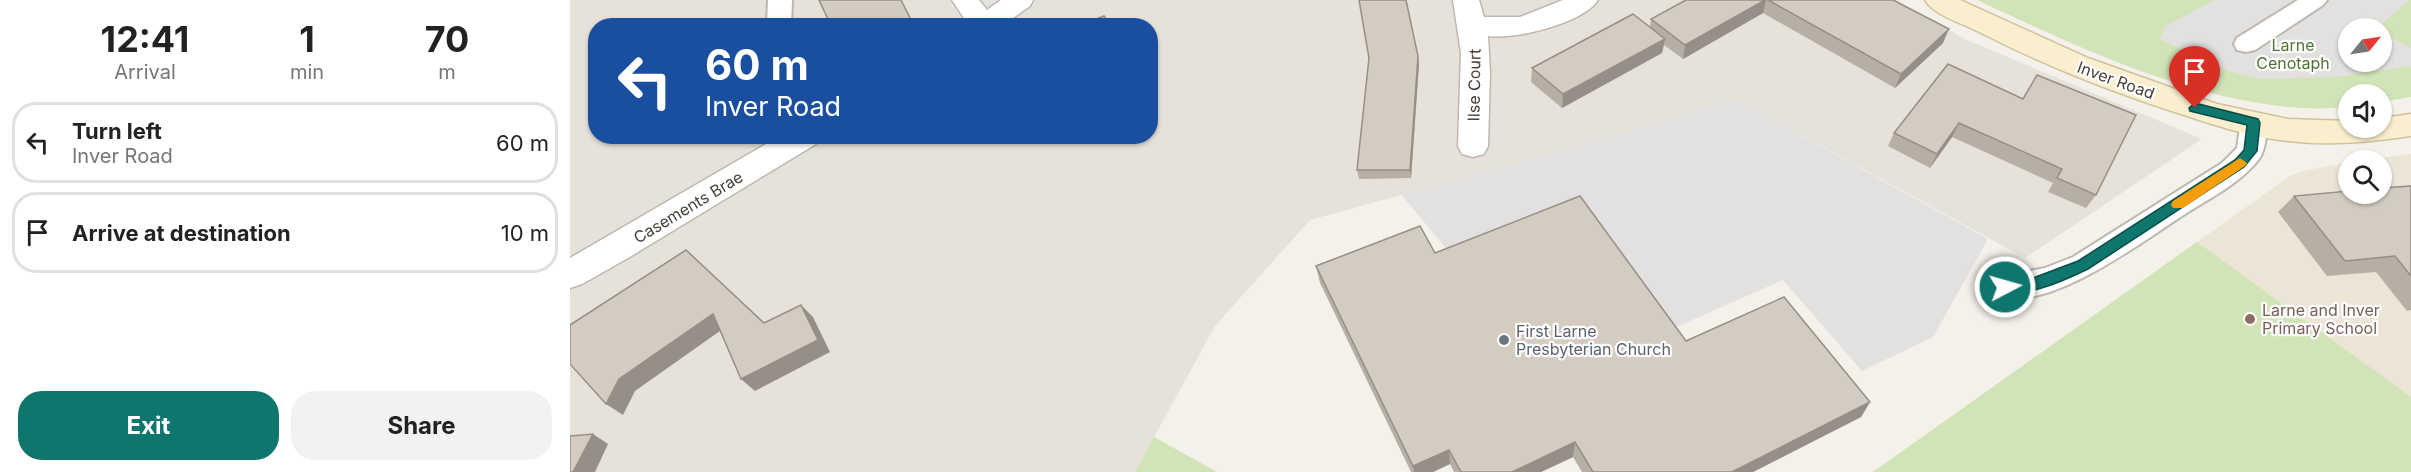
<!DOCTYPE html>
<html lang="en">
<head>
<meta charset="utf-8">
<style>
  :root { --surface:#fff; --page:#f2f2f2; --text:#222; --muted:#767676; --line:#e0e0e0; --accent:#0f766e }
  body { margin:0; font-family:Inter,sans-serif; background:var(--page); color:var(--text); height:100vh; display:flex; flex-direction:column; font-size:22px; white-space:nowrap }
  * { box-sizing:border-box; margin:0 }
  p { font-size:20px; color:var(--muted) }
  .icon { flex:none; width:33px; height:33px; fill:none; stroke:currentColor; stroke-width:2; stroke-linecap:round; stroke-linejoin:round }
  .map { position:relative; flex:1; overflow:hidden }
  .details { display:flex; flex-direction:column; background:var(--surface); width:570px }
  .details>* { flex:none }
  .top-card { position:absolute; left:18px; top:18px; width:570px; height:126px; border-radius:24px; box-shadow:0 2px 4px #0004; background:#1a4fa0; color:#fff; overflow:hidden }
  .needle { width:39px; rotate:60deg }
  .tools { position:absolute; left:1768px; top:18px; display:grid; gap:12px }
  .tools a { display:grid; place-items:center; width:54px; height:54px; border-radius:50%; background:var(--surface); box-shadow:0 2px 4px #0004; font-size:30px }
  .pin { position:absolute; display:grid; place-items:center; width:51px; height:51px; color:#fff; margin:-62px -26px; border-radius:50% 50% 50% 0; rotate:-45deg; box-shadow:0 0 6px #0007 }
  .pin .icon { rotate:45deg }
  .me { position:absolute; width:66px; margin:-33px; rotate:84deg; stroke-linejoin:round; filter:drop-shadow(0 0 4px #0008) }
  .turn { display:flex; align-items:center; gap:21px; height:126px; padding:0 18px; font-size:27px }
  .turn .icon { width:78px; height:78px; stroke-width:2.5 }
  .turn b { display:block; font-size:42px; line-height:51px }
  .eta { display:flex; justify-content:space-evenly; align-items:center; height:102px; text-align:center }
  .eta b { font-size:36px; font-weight:700; line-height:42px }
  .action { display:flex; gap:12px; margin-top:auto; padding:12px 18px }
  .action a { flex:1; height:69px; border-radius:24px; background:var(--accent); color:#fff; font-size:24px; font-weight:700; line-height:69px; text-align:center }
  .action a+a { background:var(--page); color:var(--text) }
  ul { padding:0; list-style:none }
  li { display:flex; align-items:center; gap:18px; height:81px; margin:0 12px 9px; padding:0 6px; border:3px solid var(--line); border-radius:24px }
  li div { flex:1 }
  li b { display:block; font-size:22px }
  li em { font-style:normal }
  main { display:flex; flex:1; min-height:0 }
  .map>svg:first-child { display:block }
  .residential { fill:#e7e2d9; fill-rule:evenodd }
  .education { fill:#ece5d6 }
  .green { fill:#d1e4b7; fill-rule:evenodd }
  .parking { fill:#e3e1df }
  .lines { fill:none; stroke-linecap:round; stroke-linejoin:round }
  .lane-casing { stroke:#bfb8ae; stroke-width:4 }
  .street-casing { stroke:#bfb8ae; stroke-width:3 }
  .secondary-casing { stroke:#cfc19e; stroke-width:3 }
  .lane { fill:#fff; fill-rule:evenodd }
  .street { fill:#fff; fill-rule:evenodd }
  .secondary { fill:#faeece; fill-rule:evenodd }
  .wall { fill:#b7afa6 }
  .shaded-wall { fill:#958f87 }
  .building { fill:#d5ccc1; stroke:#958f87; stroke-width:1.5 }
  .route { fill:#0f766e; stroke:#0a4d48; stroke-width:1.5 }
  .slow { fill:#f59e0b }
  .education-dot { fill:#8d6e63; stroke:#fff; stroke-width:2 }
  .worship-dot { fill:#6b7280; stroke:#fff; stroke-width:2 }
  .labels { text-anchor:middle; stroke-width:4.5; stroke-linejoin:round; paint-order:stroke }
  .park-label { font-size:16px; fill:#4d7531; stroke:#fff }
  .street-label { font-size:16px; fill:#474139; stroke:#fff }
  .education-label { font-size:16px; fill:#785e54; stroke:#fff; text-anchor:start }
  .worship-label { font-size:16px; fill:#5b616d; stroke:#fff; text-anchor:start }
</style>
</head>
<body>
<main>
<section class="details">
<div class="eta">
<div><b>12:41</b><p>Arrival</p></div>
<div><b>1</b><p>min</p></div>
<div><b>70</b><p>m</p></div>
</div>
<ul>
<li><svg class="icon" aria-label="left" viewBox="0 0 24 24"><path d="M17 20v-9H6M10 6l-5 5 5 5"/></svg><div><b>Turn left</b><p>Inver Road</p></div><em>60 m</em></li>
<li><svg class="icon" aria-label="arrive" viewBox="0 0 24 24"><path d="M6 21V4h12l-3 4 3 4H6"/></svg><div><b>Arrive at destination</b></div><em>10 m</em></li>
</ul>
<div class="action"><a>Exit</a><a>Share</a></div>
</section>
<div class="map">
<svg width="1841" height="472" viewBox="0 0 1841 472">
  <rect width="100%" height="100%" fill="#f4f1eb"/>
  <path class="residential" d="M0,0h1327l68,39 237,100 -177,119 -290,-159 -195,58 -230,63 -95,106 -80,146h-565zM26,26h554v110h-554z"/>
  <path class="education" d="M1841,154v318h-538l417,-296 13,-5 46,-9v32h33v-34h-21z"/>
  <g class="green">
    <path d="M1407,0h434v97l-29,5v-8h-33v13c-122,12 -263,-56 -372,-107zM1779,28h33v34h-33z"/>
    <path d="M1627,242l214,155v75h-538z"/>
    <path d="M584,437l63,35h-82z"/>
  </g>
  <g class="parking">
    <path d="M1645,0h194l-32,28h-28v34h33v-30l29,16v18l-76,11 -76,2 -38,-10 -61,-30 5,-13z"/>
    <path d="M1165,99l253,140 -55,98 -71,34 -79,-91 -118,52 -217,-81 -47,-57 139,-37z"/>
  </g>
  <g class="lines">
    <g class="lane-casing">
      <g id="lane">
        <path d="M198,0h24l-1,26h-24z"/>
        <path d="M1728,0h29l-4,5 -68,45 -9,2 -9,-2 -3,-6 3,-6z"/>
        <path d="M1684,113l9,2c6,11 3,34 -4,44 -20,26 -53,41 -80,59 -43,28 -132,95 -184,78l-5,-9 5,-9 50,-10 28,-11 149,-94 15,-15 4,-26 4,-7z"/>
      </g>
    </g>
    <g class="street-casing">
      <g id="street">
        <path d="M382,0h27l8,10 14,-10h32l-3,6 -28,20h-33z"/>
        <path d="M883,0h26l5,17h36l43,-17h35c-14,23 -84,40 -110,36l2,36 -2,74 -4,8 -11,3 -11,-3 -4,-8 3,-93z"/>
        <path d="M210,136h40l-4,8 -188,114 -46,26 -12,4v-30z"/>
      </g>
    </g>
    <g class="secondary-casing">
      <path id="secondary" d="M1355,0h35l128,58 129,46 71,15 61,2v7h33v-10l29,-4v22c-41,6 -81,10 -123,5 -38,-4 -74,-16 -110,-28 -70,-22 -138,-50 -203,-83 -16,-8 -41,-15 -50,-30z"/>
    </g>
    <use href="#lane" class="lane"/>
    <use href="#street" class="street"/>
    <use href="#secondary" class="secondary"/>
  </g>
  <g class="wall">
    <path d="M1116,0h207l50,43 -48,45 -132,-75 -80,46 -19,-14 -2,8 -100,55 -31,-26 1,-14 118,-41 1,-8z"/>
    <path d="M849,64l-8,114 -52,1 -2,-9z"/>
    <path d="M1378,64l148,131 -10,13 -38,-16 5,-9 -101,-46 -22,31 -42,-22 6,-13z"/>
    <path d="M1841,186v124l-4,1 -31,-39 -49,4 -49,-64 16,-16z"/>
    <path d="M746,266l370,75 184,61 -9,15 -108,55h-171l-9,-15 -32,15h-87l-4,-8 -17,8h-22l-91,-189z"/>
  </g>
  <g class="shaded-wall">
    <path d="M331,0l14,26h-19z"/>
    <path d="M1195,0h1l-3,13 -80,46 2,-14z"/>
    <path d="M1379,29l-6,14 -48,45 6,-14z"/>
    <path d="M1095,39l-3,14 -100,55 1,-14z"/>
    <path d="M848,56l1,8 -8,114 -1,-8z"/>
    <path d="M1389,123l-7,14 -22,31 7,-14z"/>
    <path d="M231,305l12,12 17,35 -75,39 -14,-12z"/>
    <path d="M143,314l14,12 -92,65 -12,24 -17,-11 13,-25z"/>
    <path d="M1300,402l-9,15 -108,55h-21z"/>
    <path d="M23,434l15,10 -13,28h-22z"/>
    <path d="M1005,442l-2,15 -32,15h-29z"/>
    <path d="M879,450l1,14 -17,8h-19l-1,-6z"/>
  </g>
  <g class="building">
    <path d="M249,0h82l10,20 -15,6h-65z"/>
    <path d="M789,0h47l12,56 -8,114h-53l12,-112z"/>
    <path d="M1116,0h79l-80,45 -34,-26z"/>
    <path d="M1198,0h125l56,29 -48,45z"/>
    <path d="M1063,14l32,25 -102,55 -31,-26z"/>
    <path d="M534,16l6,10h-32z"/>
    <path d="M1378,64l75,35 14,-24 99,40 -40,80 -39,-17 5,-9 -103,-46 -22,31 -43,-21z"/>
    <path d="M1841,186v90l-16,-20 -50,5 -51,-65 55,-5v3h33v-6z"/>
    <path d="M1010,196l106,145 98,-44 86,105 -138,70h-139l-18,-30 -63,30h-51l-12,-22 -36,16 -97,-200 104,-40 15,27z"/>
    <path d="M116,250l78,73 37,-18 17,35 -77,39 -28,-65 -94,65 -13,25 -36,-40v-39z"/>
    <path d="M23,434l-20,38h-3v-36z"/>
  </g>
  <path class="route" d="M1625,103l63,16 2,4 -3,28 -13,16 -156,102c-23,11 -63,30 -88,22l-2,-4 2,-4 33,-5 45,-17 157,-101 9,-10 3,-25 -57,-14 -1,-3z"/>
  <path class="slow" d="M1670,158l7,5 -2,3 -62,42h-10l-2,-3 2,-4z"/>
  <circle class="education-dot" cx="1680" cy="319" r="6"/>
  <circle class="worship-dot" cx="934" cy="340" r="6"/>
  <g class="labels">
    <g class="park-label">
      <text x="1723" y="51">Larne<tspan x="1723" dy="18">Cenotaph</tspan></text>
    </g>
    <g class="street-label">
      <text transform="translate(1546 80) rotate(20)" y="6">Inver Road</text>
      <text transform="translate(904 85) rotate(-89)" y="6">Ilse Court</text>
      <text transform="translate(118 207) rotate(-31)" y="6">Casements Brae</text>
    </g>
    <g class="education-label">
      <text x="1692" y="316">Larne and Inver<tspan x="1692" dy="18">Primary School</tspan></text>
    </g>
    <g class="worship-label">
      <text x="946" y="337">First Larne<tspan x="946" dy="18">Presbyterian Church</tspan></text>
    </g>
  </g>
</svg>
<div class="tools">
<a><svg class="needle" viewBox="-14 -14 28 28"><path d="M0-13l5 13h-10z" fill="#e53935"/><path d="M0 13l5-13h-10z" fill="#767676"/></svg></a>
<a><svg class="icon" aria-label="sound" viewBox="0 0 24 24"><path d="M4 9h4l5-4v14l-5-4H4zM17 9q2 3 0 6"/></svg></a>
<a><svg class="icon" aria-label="search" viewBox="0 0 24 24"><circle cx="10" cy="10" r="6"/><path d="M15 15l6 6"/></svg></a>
</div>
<div class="pin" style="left:1625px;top:108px;background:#d93025"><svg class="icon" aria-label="arrive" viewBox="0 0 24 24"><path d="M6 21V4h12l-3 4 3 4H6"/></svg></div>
<svg class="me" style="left:1435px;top:287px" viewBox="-20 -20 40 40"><circle r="17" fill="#0f766e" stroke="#fff" stroke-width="3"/><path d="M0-11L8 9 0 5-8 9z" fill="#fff"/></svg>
<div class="top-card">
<div class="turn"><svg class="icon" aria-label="left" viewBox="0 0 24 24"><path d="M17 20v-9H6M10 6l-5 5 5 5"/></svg><div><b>60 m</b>Inver Road</div></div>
</div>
</div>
</main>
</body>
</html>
